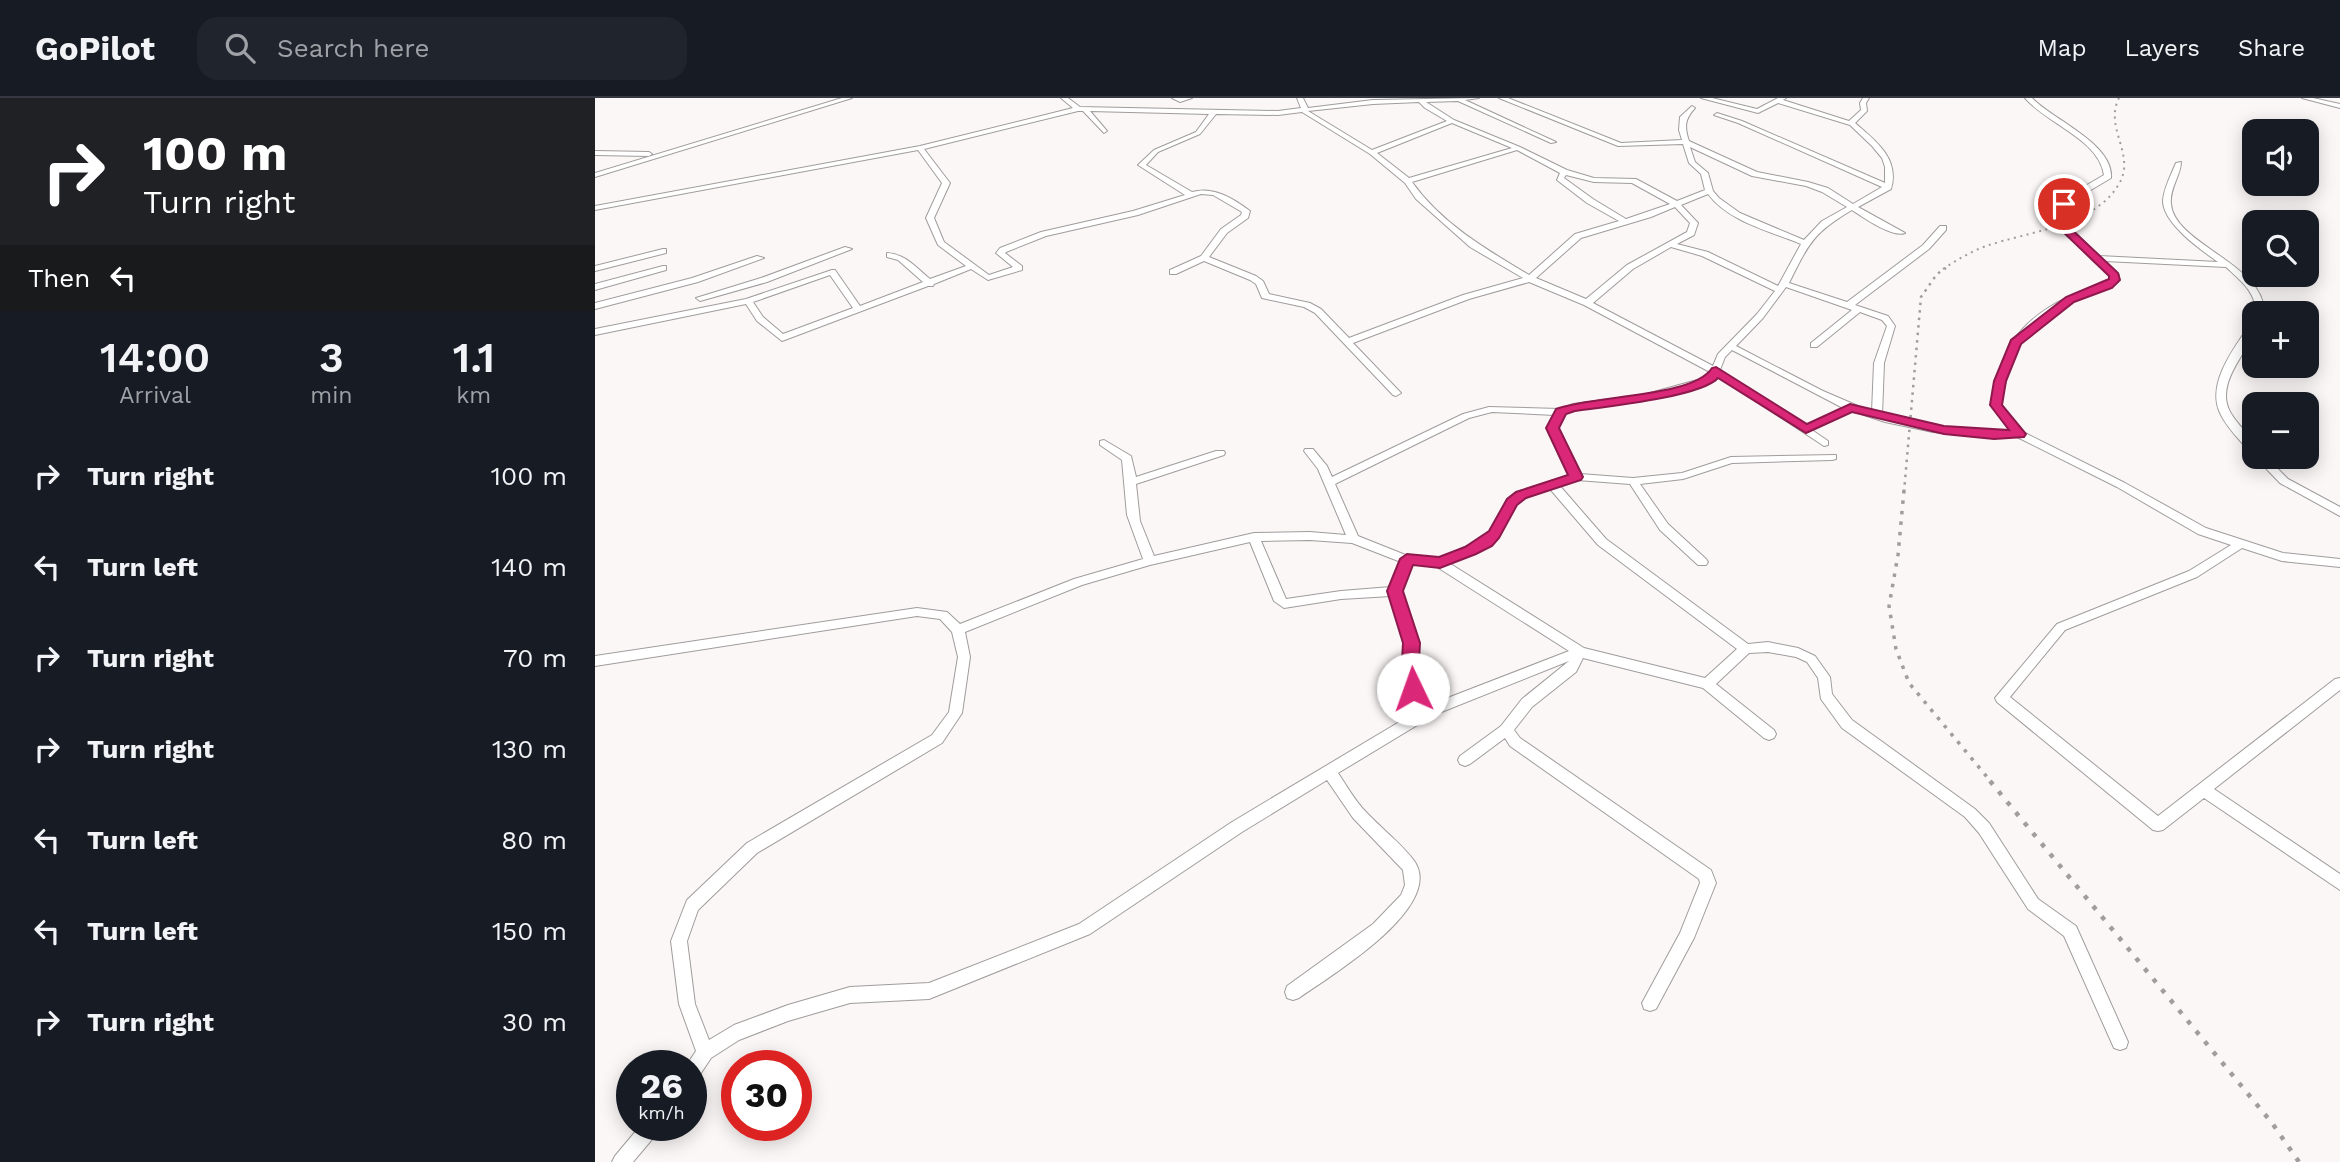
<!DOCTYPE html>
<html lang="en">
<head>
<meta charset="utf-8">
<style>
  :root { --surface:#171b24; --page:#20242c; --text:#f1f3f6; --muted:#9ea1a6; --line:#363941 }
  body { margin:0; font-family:"Work Sans",sans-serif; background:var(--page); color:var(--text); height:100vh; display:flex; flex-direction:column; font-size:26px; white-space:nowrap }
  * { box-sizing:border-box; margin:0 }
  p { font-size:23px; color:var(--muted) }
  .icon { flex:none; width:38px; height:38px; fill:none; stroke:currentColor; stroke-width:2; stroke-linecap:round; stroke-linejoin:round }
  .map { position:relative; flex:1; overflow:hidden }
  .sheet { display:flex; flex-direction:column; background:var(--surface); width:595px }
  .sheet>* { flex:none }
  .top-card { background:#202124; color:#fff; overflow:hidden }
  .controls { position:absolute; left:1647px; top:21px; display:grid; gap:14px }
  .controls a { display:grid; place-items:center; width:77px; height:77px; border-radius:14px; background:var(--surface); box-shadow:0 4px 18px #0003; font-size:35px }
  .speed { position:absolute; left:21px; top:952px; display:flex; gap:14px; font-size:35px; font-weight:700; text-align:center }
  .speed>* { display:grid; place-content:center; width:91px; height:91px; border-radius:50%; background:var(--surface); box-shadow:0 4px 18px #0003; line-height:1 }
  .speed small { font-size:18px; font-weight:400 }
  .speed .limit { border:10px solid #d22; background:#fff; color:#111 }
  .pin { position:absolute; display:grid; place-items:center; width:60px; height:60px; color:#fff; margin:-30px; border:4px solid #fff; border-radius:50%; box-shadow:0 2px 7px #0007 }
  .me { position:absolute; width:77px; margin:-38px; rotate:357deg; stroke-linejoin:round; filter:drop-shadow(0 0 5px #0008) }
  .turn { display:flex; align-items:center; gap:24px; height:147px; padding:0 28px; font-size:32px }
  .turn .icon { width:91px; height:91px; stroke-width:2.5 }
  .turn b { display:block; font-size:49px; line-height:60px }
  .then { display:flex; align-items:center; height:66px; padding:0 28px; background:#0003; gap:14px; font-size:26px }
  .eta { display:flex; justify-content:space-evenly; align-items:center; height:119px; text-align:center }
  .eta b { font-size:42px; font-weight:600; line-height:49px }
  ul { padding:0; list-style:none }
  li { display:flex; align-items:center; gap:21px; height:91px; padding:0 28px }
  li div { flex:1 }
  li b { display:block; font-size:26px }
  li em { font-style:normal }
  header { display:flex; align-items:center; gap:42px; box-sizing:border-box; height:98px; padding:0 35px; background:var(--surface); border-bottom:2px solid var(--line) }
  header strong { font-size:33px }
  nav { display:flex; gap:38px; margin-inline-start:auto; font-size:24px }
  .search { width:490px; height:63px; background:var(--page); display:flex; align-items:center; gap:18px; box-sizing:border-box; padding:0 24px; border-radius:21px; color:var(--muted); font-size:26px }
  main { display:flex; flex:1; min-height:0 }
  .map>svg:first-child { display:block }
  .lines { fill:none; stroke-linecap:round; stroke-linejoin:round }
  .minor-casing { stroke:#a09c9c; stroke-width:2 }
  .minor { fill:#fff; fill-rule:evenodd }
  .rail-far3 { stroke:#a19d9d; stroke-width:2; stroke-dasharray:2 4.5; stroke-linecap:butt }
  .rail-far2 { stroke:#a19d9d; stroke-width:2.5; stroke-dasharray:2.5 5; stroke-linecap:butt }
  .rail-far1 { stroke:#a19d9d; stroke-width:3.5; stroke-dasharray:3.5 7; stroke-linecap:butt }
  .rail { stroke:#a19d9d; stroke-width:4.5; stroke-dasharray:4.5 9; stroke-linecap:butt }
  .route { fill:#db2777; stroke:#8e194d; stroke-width:2 }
</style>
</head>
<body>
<header>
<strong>GoPilot</strong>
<div class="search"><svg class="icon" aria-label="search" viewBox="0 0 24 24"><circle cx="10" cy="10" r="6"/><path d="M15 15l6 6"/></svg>Search here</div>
<nav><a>Map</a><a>Layers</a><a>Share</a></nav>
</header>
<main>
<section class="sheet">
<div class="top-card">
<div class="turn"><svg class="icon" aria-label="right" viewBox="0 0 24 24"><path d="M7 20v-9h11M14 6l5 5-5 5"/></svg><div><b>100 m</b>Turn right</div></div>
<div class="then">Then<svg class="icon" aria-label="left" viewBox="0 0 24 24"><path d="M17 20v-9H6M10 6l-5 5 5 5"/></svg></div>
</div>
<div class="eta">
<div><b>14:00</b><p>Arrival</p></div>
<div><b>3</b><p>min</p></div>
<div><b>1.1</b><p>km</p></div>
</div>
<ul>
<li><svg class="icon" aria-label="right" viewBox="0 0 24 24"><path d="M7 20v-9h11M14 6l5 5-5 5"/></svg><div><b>Turn right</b></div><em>100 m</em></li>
<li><svg class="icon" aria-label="left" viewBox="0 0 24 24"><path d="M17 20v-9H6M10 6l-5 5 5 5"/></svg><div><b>Turn left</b></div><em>140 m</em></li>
<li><svg class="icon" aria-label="right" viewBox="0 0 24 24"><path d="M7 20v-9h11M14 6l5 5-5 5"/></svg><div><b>Turn right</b></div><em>70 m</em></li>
<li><svg class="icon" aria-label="right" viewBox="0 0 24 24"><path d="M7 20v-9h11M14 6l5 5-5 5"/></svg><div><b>Turn right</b></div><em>130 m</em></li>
<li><svg class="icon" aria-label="left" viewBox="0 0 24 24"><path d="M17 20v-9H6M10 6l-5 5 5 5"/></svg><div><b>Turn left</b></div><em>80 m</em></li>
<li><svg class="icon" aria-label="left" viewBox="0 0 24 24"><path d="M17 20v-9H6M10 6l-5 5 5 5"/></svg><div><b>Turn left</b></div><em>150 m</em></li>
<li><svg class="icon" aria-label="right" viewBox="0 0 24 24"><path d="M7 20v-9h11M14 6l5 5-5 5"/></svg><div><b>Turn right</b></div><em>30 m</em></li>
</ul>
</section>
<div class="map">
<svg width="1745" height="1064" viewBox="0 0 1745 1064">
  <rect width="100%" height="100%" fill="#fcf7f7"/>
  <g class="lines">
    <g class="minor-casing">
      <g id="minor">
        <path d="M247,0h10l-257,79v-4z"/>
        <path d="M466,0h7l12,9 198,4 23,-3 -4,-10h6l5,10 65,-8 106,-2 -14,2 91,42 -5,1 -93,-42 -32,1 28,18 66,27 47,23 27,8 42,1 41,22 28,-11 -4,-16 -12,-11 -6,-19 -65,2 -119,-48h9l113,45 61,-3 -3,-10 1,-13 12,-11 3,2c-10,11 -11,18 -6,33l68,31 51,10 20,6 25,16 29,-17 -144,-64 -24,-8 3,-2 25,8 143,62v-16l-3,-9 -10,-12 -22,-21 -72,-22 -20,10 -57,-15h11l45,11 21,-11h8l-3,2 66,21 12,-11 -1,-7 3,-5h6l-3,5 1,8 -12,12c21,18 45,36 36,66l-33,18 47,26c-12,5 -41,-15 -53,-23 -39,23 -43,33 -63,73l58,19 76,-57 17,-19h6v4l-17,19 -74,56 33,11 7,10 -11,37 -2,52c42,12 86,16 129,16l-20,-26c9,-53 25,-82 75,-107 14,-8 31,-10 45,-19v-3l-50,-47 -5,-16 12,-17 36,-21c-5,-36 -57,-51 -79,-77h7c21,22 82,46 79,80l-37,22 -10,13 4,13 31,30 119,6c-17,-12 -56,-39 -55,-62 1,-12 8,-25 13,-37l5,-1c0,13 -12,27 -10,42 3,40 95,61 93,109h-8c0,-21 -15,-32 -30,-46l-121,-6 14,14 -1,7c-14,9 -31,12 -46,19 -48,25 -63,52 -71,104l22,27 102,51 81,45 77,25 57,6v8l-58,-6 -40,-13 -45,29 -132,53 -55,67 148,119 177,-137 5,-1v12l-126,99 126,85v16l-136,-92 -41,32 -5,1 -5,-1 -156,-128 -2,-4 62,-74 132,-53 42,-26 -33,-11 -81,-47 -100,-50h-39l-45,-5 -48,-10 -33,-11 -40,19 16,11v4l-4,1 -106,-70 -3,5 -71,20 -69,9 -10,4 -8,14 23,46 53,4 49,-5 49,-16 105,-2v4l-4,1 -100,3 -49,16 -43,5 28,40 38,35 2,3 -2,3h-8l-38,-35 -30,-46 -53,-4 -17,6 46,53 142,105 20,-2 30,6 17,8 15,21 2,17 20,26 123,89 14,14 49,76 38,27 52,116 -2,6 -6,2 -6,-2 -50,-112 -36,-27 -49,-76 -14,-16 -123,-89 -21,-29 -3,-21 -11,-16 -11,-5 -28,-5 -19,1 -33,31 58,46 2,4 -2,4 -5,2 -5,-2 -61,-50 -120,-30 -7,14 -44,35 -18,23 6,8 191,132 5,13 -22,55 -38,71 -6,2 -6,-2 -2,-6 38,-70 20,-50 -1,-4 -189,-133 -5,-8 -35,26 -5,2 -5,-2 -2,-4 2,-4 41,-30 21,-27 47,-38 -135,54 -96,58c9,13 17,28 28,39 14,15 38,34 49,50 29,46 -85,114 -116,136l-6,2 -6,-2 -2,-6 2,-6 86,-62 28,-29 4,-10 -2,-15 -50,-52 -26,-38 -85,52 -152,102 -161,65 -79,4 -62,18 -49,19 -28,18 -14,21 -6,3v-16h-5l10,-15 -17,-47 -8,-63 16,-41 60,-57 185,-108 17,-23 9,-55 -6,-25 -12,-13 -23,-3 -322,50v-10l322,-48 30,4 13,12 114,-45 69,-20 -16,-44 -5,-55 -22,-15v-4l4,-1 27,16 5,21 80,-26h8l1,2 -1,2 -88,29 4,37 14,35 100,-23 56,-1 36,3 -28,-66 -14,-18 1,-2h8l14,17 5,11 131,-63 26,-7 71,2 13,-5 70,-9 65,-18 2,-5 -126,-67 -55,-23 -60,17 -116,44 48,50 -5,3 -3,-1 -78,-82 -11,-6 -42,-9 -6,-14 -6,-4 -46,-19 -28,13h-6v-4l31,-14 20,-27 20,-14 1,-3 -29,-17 -12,-1 -63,21 -92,21 -40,16 -1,1 17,13v4l-34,10 -17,-11 -37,15 -1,2h-5l-146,55 -25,-20 -11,-17 -151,31v-6l151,-30 86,-29h3l25,36 63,-24 -25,-22 -11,-3v-4c19,1 29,15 43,26l36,-13 -28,-21 -12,-27 16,-35 -24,-33 -323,60v-4l325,-60 153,-38zM824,4l6,6 22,13 -75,29 -64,-39 65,-7zM483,13h5l21,22 3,-2 -17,-20 119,3 -13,18 -42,18 -16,15 47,30 -52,16 -92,21 -41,16 -4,5 17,14 -24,8 -45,-33 -10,-24 16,-35 -26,-34zM707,14l68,42 35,29 11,16 54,48 53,31 -60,17 -114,43 -28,-29 -11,-6 -41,-9 -6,-13 -7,-5 -47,-19 18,-24 21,-15 2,-7c-17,-13 -37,-25 -58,-19l-46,-27 12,-13 42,-18 16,-20 62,1zM857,25l60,25 -103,30 -32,-25zM1095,49l62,29 54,10 16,6 25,15 -25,14 -18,19 -64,-27 -21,-15 -6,-7 -5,-18 -13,-11zM922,52l43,23 -3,7 30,23 32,18 -44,13 -46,41c-42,-25 -88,-52 -117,-93zM971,77l28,7 38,1 38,21 -44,15 -33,-20 -29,-21zM1113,96c21,28 62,37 93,50l-23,42 -70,-34 -31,-8 17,-9 4,-12 -17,-18zM1080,109l15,16 -3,9 -60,33 -41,34 -50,-21 45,-40 70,-21zM1076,149l31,9 73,35 -18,23 -39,40 -5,12 -120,-63 40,-34zM235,177l23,33 -70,26 -20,-17 -10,-15zM1191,189l66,23 -41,33v4h6l43,-35 22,8 5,6 -13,37 -2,49 -49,-21 -87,-45 27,-28zM1137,252l111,58 -38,18 -85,-56 5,-13zM897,314l63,3 -8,13 23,47 -53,17 -9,7 -18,32 -8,8 -43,20 -31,-3 -50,-20 -23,-52 134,-66zM955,391l48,56 139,104 -32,29 -121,-30 -135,-85 41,-18 8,-8 18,-33 9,-6zM715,442l42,3 49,19 -10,25 -50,4 -55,8 -25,-58zM655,444l24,59 10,7 57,-9 50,-3 15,47 -3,35 5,15 13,16 -189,113 -153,102 -150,59 -79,4 -62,18 -54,20 -25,15 -14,-36 -8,-63 11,-31 59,-57 185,-110 20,-30 8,-56 -5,-25 117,-47 68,-20zM816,466l26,3 132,84 -137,53 -13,-17 -4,-9 3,-35 -17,-52z"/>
        <path d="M577,0h20l-12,4z"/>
        <path d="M1707,0h11l27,6v4z"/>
        <path d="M0,53l54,1 3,2 -3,2 -54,-1z"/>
        <path d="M250,149l7,2 -85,33 -67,19 -4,-3 65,-20z"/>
        <path d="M68,151h3v4l-71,18v-5z"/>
        <path d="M162,158l7,2 -66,24 -103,27v-6l97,-25z"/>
        <path d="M68,168h3v4l-71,20v-6z"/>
        <path d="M1659,224c0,25 -27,45 -28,73 -1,25 28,36 28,58l-4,-1c-10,-12 -23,-24 -30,-39 -14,-30 15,-66 31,-90z"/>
        <path d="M1660,359h11l22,22 52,28v9l-60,-33z"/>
        <path d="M46,1027h21l-3,6 -26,31h-21l3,-6z"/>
      </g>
    </g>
    <use href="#minor" class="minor"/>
    <path class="rail-far3" d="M1348,171c14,-9 27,-17 43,-23 41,-14 112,-21 134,-64 15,-28 -16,-55 -1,-84"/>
    <path class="rail-far2" d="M1309,394l17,-195 16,-23 9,-6"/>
    <path class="rail-far1" d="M1309,392l-6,65 -9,51 7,43 13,34 83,100"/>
    <path class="rail" d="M1395,683l282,342 27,39"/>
  </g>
  <path class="route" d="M1466,104l8,2 -5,9 4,13 50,47 2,7 -8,8 -38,14 -53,42 -15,37 -4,24 24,29 -2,3 -30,2 -50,-5 -92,-22 -46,21 -88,-55c-17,19 -114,29 -143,33l-9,3 -7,14 24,49 -2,3 -55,18 -9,7 -18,33 -7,8 -16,8 -36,14 -27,-3 -10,26 17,52 -2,35 3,11 -2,4h-12l-6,-15 2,-35 -16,-52 13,-32 7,-5 32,3 26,-10 24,-16 18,-32 9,-7 52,-17 -22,-47 10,-19c35,-14 137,-11 156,-41l4,-1 91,57 43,-20 94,22 65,4 -19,-25 4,-24 17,-41 55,-43 43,-18v-3l-49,-47 -5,-16z"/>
</svg>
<div class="controls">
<a><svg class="icon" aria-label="sound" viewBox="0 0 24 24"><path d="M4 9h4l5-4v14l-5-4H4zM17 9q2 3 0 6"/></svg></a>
<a><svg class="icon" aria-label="search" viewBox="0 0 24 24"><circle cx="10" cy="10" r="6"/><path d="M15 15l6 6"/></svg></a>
<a>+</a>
<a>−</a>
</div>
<div class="speed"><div>26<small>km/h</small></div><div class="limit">30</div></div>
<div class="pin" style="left:1469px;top:106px;background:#d93025"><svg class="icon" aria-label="arrive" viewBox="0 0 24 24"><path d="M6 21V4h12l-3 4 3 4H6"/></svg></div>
<svg class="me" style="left:818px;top:591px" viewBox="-20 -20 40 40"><circle r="19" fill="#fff"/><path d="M0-13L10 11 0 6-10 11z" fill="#db2777"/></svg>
</div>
</main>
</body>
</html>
